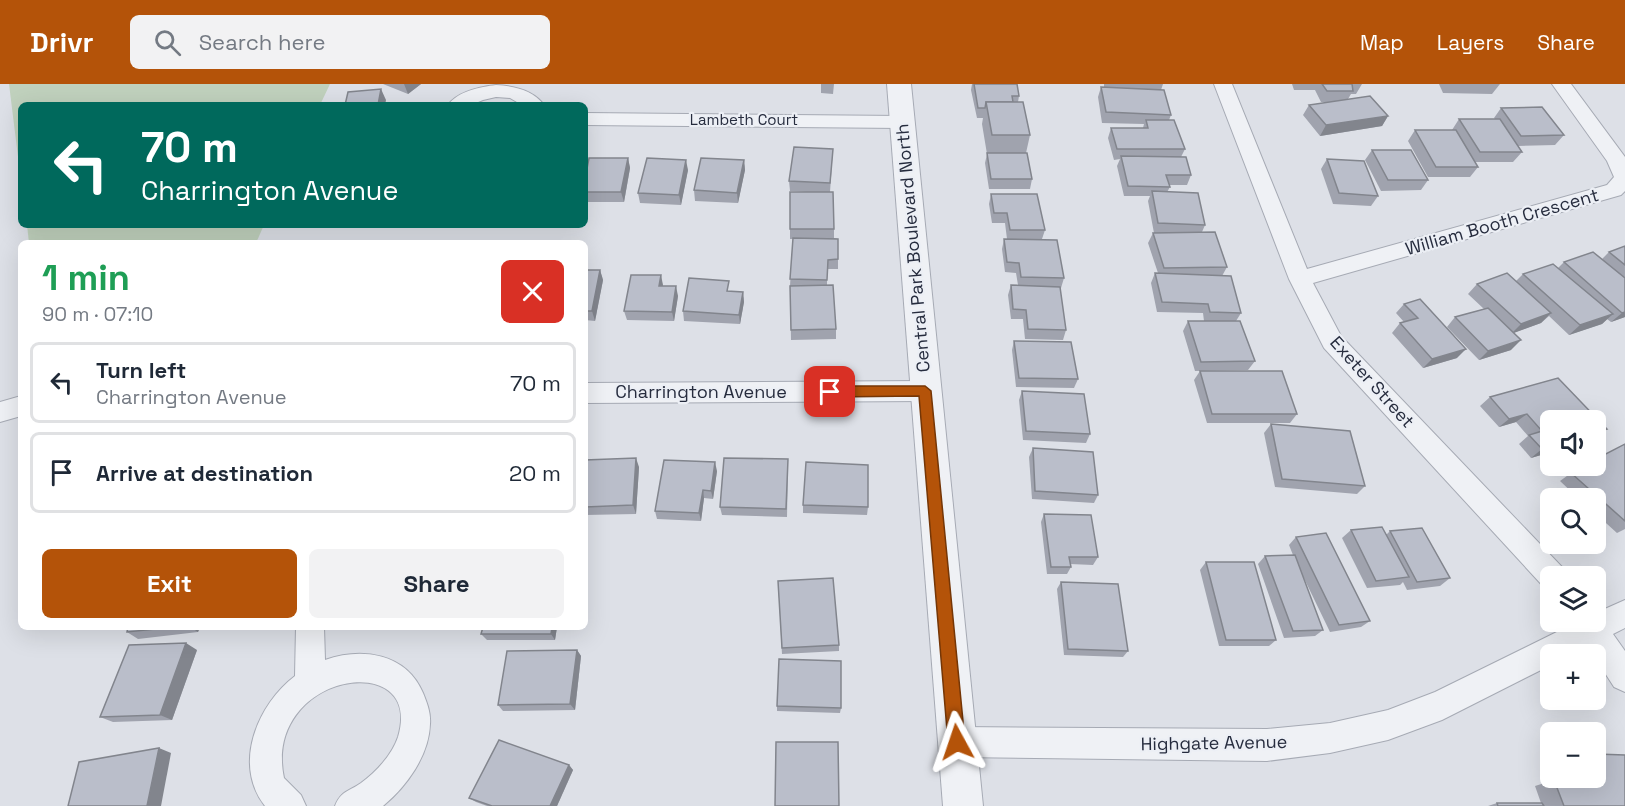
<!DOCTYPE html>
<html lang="en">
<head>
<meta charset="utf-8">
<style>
  :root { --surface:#fff; --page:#f2f2f3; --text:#1f2937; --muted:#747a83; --line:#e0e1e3; --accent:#b45309 }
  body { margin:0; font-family:"Space Grotesk",sans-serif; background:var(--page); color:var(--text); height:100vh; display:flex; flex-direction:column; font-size:22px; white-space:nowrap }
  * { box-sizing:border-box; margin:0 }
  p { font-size:20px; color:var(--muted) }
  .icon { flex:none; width:33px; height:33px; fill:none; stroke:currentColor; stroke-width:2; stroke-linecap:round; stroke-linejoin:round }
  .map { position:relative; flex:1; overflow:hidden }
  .panel { position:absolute; left:18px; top:156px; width:570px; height:390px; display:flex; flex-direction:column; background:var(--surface); border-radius:9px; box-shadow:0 6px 24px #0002 }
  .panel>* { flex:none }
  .banner { position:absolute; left:18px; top:18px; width:570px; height:126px; border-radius:9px; box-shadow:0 6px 24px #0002; background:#00695c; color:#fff; overflow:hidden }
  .fabs { position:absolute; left:1540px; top:326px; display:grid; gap:12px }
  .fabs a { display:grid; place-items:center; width:66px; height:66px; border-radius:9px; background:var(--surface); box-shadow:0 6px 24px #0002; font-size:30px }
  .pin { position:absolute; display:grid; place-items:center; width:51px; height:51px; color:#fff; margin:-26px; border-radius:12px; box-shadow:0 3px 9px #0006 }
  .me { position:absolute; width:66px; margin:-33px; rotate:355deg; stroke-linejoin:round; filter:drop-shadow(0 0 4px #0008) }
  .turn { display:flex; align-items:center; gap:21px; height:126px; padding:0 24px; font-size:27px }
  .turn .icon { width:78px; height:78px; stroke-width:2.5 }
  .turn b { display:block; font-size:42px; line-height:51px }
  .round { display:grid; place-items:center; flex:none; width:63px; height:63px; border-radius:9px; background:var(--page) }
  .overview { display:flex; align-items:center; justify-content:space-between; height:102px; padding:0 24px }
  h1 { font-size:36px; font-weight:700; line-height:45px; color:#1e9e55 }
  .primary-button { display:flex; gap:12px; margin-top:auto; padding:12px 24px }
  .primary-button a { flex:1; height:69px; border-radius:9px; background:var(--accent); color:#fff; font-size:24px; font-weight:700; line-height:69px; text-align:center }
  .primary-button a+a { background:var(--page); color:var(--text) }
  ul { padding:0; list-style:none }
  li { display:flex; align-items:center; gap:18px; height:81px; margin:0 12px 9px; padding:0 12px; border:3px solid var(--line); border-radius:9px }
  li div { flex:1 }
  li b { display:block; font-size:22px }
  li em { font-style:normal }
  header { display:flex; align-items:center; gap:36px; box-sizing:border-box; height:84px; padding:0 30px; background:var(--accent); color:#fff }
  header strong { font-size:28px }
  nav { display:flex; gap:33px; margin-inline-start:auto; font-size:21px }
  .search { width:420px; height:54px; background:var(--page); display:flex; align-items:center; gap:15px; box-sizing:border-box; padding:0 21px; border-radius:9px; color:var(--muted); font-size:22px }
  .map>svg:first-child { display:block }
  .green { fill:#c0d1bd }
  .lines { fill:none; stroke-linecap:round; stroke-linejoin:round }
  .minor-casing { stroke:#a6aab4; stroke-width:2 }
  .tertiary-casing { stroke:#a6aab4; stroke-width:2 }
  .minor { fill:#eff1f5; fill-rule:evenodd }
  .tertiary { fill:#eff1f5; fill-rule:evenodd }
  .wall { fill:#a0a3ae }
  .shaded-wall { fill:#82858d }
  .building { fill:#babeca; stroke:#82858d; stroke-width:1.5 }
  .route { fill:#b45309; stroke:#753606; stroke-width:1.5 }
  .labels { text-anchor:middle; stroke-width:4.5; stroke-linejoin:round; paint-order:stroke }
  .far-street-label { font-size:15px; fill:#262c3e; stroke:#eceff5 }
  .street-label { font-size:18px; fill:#262c3e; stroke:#eceff5 }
</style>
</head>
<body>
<header>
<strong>Drivr</strong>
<div class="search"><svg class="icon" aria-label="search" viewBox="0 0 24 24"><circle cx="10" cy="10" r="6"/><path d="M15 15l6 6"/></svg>Search here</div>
<nav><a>Map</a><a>Layers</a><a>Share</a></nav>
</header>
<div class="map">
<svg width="1625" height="722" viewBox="0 0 1625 722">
  <rect width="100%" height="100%" fill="#dde0e7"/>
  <g class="green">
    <path d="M9,0h321l-10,21h-299v76z"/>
    <path d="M27,141h237l-8,18h-227z"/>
  </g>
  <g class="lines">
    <g class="minor-casing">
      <g id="minor">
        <path d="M1214,0h18l75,185 300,-84 7,-8 -7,-16 -55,-77h19l54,73v34l-4,4 -308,88 28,53 221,231 4,9h-15v12l-9,-3 -218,-237 -35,-69z"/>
        <path d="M496,1c18,1 37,5 48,20h-22l-12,-7 -14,-1 -13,3 -12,5h-23c10,-14 32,-18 48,-20z"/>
        <path d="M585,29l317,3 7,2 3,4 -3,4 -7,2 -317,-3z"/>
        <path d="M925,297l9,3 3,7 -3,7 -9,3 -340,2v-20z"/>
        <path d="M21,312v20l-21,6v-20z"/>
        <path d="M1625,516v28l-12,6 12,17v41l-11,-5 -18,-28v-5h-3l-5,-7 -15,7h-22v11l-109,55 -54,20 -58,13 -63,8 -310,-4 -11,-4 -4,-11 4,-11 11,-4 310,2 63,-6 58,-13 47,-18 140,-69 -1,-2h22v-10l2,1z"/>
        <path d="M296,543h28l1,33c37,-13 81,-7 98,33 4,10 8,20 7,31 -1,32 -24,63 -47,82h-48c6,-15 13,-14 26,-23 15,-11 31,-28 37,-46 27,-90 -136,-64 -114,41l17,17 5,11h-41c-33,-42 -7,-102 30,-130z"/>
      </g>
    </g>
    <g class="tertiary-casing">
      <path id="tertiary" d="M887,0h24l72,722h-40z"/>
    </g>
    <use href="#minor" class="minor"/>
    <use href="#tertiary" class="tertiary"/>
  </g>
  <g class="wall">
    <path d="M383,0h38l-13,10z"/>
    <path d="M821,0h13l-1,10 -12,-1z"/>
    <path d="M972,0h45l2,12 -1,6 12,33 -4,18 6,26 -2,10h-41l-4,-26 2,-9 -5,-30 1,-6h-6l-6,-28z"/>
    <path d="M1104,0h59l-2,6 10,25 -2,5 16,29 -4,8 10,18 -4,10h-18l1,2 -3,5 38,33 -3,7 25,35 -5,9 19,37 -5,8 19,40 -7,9 -53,1 -12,-40 5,-10h16l-1,-8 -46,-1 -6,-29 4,-10h3l-10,-30 5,-10h1l-6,-32 2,-5h-26l-7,-30 3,-7 -6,1 -6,-22 3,-10h32l1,-4 -42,-1 -4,-26 3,-10h3z"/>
    <path d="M1292,0h70l-6,10h-5l-3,5 40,17 -6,10 -62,10 -17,-21 6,-10 20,-3h-8l-6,-12h-21z"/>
    <path d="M1439,0h61l-8,10 -49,-1z"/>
    <path d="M1501,24l63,27 -9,10 -37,1 4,6 -9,10h-38l3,5 -8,10h-42l-20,-36 7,-11h37l7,-11h36l-1,-1z"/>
    <path d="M833,65l-3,43 4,37v9l4,1v30h-11v16l9,44v10l-45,1 -1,-54 3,-47h-3v-47h16l-16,-1 -1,-10z"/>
    <path d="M1372,66l56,30 -7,10 -40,1 -16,-31z"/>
    <path d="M628,74l2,10 -6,34h-39v-23z"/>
    <path d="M1327,75l51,37 -7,10 -38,-2 -12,-35z"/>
    <path d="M744,76l1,10 -7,33 -43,-2 -1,-11z"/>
    <path d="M688,86l-7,35 -41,-2 -2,-10z"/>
    <path d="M991,110l54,36 -3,9 22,39 -3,10h-1l6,42 -3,10 -38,-1 -2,-20h-12l-3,-24 3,-10h7l-2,-12 -11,-1 -3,-23 2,-10h3l-2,-16h-13l-3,-19z"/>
    <path d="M1625,162v71l-14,5 -4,-3 -5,5 -33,11 -20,-19 -8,7 -28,10 -2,17 -32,10 -32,-33 8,-10 29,-8 -16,-15 9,-10 39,-3 7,-7 35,-6 6,-6 38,-3 7,-7z"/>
    <path d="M585,186h15l3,10 -8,41 -10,-1z"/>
    <path d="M663,202l15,10 -4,25 -47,-1 -3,-9z"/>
    <path d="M730,207l13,1 1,10 -4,22 -56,-3 -1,-10z"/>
    <path d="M1404,220l53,54 -34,10 -31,-35 8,-10 4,-1 -8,-9z"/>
    <path d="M1014,257l64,38 -4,9 -58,-1 -4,-37z"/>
    <path d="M1200,287l97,43 -7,9h-83l-13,-43z"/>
    <path d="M1558,294l49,51 -11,8v-17h-45v32l-20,6 -12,-14 9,-8 -12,-14 -17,5 -19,-21 10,-9z"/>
    <path d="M1022,307l68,43 -4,9 -63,-3 -4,-40z"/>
    <path d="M1271,340l94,62 -8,8 -82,-7 -11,-54z"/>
    <path d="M1625,360v85l-8,4 -21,-19v-16h-18l-18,-17 11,-8z"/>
    <path d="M1033,364l65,47 -4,8 -62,-4 -3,-42z"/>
    <path d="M585,376l54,7 -3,47 -51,1z"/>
    <path d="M788,383l-1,50 -65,-2 -2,-8z"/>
    <path d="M717,387l-4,28 -9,-1 -3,23 -44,-2 -2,-8z"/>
    <path d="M803,421l65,2 -1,8 -64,-2z"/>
    <path d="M1044,430l54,43 -5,8 -23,-1 1,3 -4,7h-20l-6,-52z"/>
    <path d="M1351,446l36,4 3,-3 60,47 -10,8 -33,4 -4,-8 -3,3 -33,3 -25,-50z"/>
    <path d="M1296,453l74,84 -9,6 -31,5 -30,-62 23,60 -8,6 -31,2 -26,-74 7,-8 28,-1 -4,-10z"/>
    <path d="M1206,478l70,78 -7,6h-50l-19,-76z"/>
    <path d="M778,497l61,64v6l-57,3z"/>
    <path d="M1061,498l67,69 -5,6 -59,-2 -7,-66z"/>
    <path d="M128,543h72l-2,5 -60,7 -11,-7z"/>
    <path d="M483,543h74l-2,13h-68l-6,-6z"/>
    <path d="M197,566l-25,70 -59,2 -13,-5z"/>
    <path d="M577,566l4,6 -6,54 -72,1 -5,-6z"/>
    <path d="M777,622l64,2 -1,5 -63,-2z"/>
    <path d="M569,681l4,5 -16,36h-70l-11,-4 -7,-4z"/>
    <path d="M1568,693h28l29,29h-137l9,-3h44l-6,-17 19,-6 16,1z"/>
  </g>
  <g class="shaded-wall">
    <path d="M404,0h17l-13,10z"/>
    <path d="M381,5l5,11 -1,5h-7z"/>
    <path d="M1388,32l-6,10 -62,10 6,-11z"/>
    <path d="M628,74l2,10 -6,34 -3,-10z"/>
    <path d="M686,76l2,10 -7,35 -2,-10z"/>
    <path d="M744,76l1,10 -7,33 -1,-10z"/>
    <path d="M600,186l3,10 -8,41 -3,-10z"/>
    <path d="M661,191l2,10 -2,10 -2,-9z"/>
    <path d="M676,202l2,10 -4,25 -2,-9z"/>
    <path d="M743,208l1,10 -4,22 -1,-9z"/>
    <path d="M1625,228v5l-14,5 11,-9z"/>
    <path d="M1551,229l-10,10 -30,11 10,-10z"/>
    <path d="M1613,230l-11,10 -33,11 11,-10z"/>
    <path d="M1521,256l-10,10 -32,10 9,-9z"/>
    <path d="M1466,265l-9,9 -34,10 9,-9z"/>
    <path d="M1527,330l-11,8 -17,5 10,-8z"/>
    <path d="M1607,345l-11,8v-5z"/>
    <path d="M1551,362v6l-20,6 11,-9z"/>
    <path d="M636,374l3,9 -3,47 -3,-9z"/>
    <path d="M715,378l2,9 -4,28 -2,-8z"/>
    <path d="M703,406l1,8 -3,23 -2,-8z"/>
    <path d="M190,543h10l-2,5z"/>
    <path d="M552,543h5l-2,13 -4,-6z"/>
    <path d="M186,559l11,7 -25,70 -12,-5z"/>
    <path d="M577,566l4,6 -6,54 -5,-6z"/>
    <path d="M159,664l12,5 -10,53h-14z"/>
    <path d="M569,681l4,5 -16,36h-7z"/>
  </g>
  <g class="building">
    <path d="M974,0h43l2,12h-7l1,6h-27l-1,6h-7z"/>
    <path d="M1322,0h30l1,7h-26z"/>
    <path d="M1101,3l63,3 7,25 -65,-3z"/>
    <path d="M381,5l-3,16h-33l3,-13z"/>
    <path d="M1370,12l18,20 -62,9 -17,-20z"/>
    <path d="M986,18h37l7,33h-38z"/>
    <path d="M1542,23l22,28 -43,1 -20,-28z"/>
    <path d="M1459,35h41l22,33h-42z"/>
    <path d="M1146,36h28l11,29h-68l-6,-21h37z"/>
    <path d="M1415,46h41l22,37h-42z"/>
    <path d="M794,63l39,2 -3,34 -41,-2z"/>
    <path d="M1372,66h39l17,30h-40z"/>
    <path d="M987,69h40l5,26h-41z"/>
    <path d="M1121,72l65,1 5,18h-25l4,12 -42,-1z"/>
    <path d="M589,74h39l-7,34h-36v-13z"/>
    <path d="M647,74l39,2 -7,35 -41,-2z"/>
    <path d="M701,74l43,2 -7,33 -43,-3z"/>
    <path d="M1327,75l37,2 14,35 -39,-3z"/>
    <path d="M1152,107l46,2 7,32 -47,-2z"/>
    <path d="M790,108h43l1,37h-44z"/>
    <path d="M991,110h46l8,36h-35l-3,-17h-13z"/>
    <path d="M1215,148l12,35 -63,1 -11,-35z"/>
    <path d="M793,154l45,1v20l-10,1 -1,20 -37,-1z"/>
    <path d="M1004,155l53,1 7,38 -43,-1 -2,-14 -12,-1z"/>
    <path d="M1625,162v19l-16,-13z"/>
    <path d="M1593,168l32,26v34l-3,1 -58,-51z"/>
    <path d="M1553,180l60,50 -33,11 -57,-51z"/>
    <path d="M585,186h15l-8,41h-7z"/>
    <path d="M1155,189l76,3 10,37 -31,-1 -2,-8 -46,-2z"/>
    <path d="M1507,189l44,40 -30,11 -44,-40z"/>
    <path d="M631,191h30l-2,11h17l-4,26 -48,-1z"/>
    <path d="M689,194l40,3 -2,10 16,1 -4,23 -56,-4z"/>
    <path d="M833,201l3,44 -45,1 -1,-44z"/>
    <path d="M1011,201l49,2 6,43 -38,-1 -2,-19 -13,-1z"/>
    <path d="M1420,215l46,50 -34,10 -32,-36 18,-5 -14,-14z"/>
    <path d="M1488,224l33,32 -33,11 -33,-34z"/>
    <path d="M1188,237h52l15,40 -54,1z"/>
    <path d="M1014,257l57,1 7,37 -59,-1z"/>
    <path d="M1200,287h82l15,43h-85z"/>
    <path d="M1558,294l49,51 -11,3v-12h-45v26l-9,3 -13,-14 13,-4 -15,-17 -18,5 -19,-22z"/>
    <path d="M1022,307l62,3 6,40 -64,-3z"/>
    <path d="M1271,340l79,7 15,55 -83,-7z"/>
    <path d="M1625,360v77l-54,-48 14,-8h11v-6z"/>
    <path d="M1033,364l60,4 5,43 -63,-4z"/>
    <path d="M636,374l-3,47 -48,2v-47z"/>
    <path d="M724,374l64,1 -2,50 -66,-2z"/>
    <path d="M664,376l51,2 -4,29 -8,-1 -4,23 -44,-2z"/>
    <path d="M806,378l62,3v42l-65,-2z"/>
    <path d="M1044,430l47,1 7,42h-29l2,10h-20z"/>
    <path d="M1382,443l27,50 -33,4 -25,-51z"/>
    <path d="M1422,444l28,50 -33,4 -27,-51z"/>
    <path d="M1326,449l44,88 -31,4 -43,-88z"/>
    <path d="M1295,471l28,75 -30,1 -28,-75z"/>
    <path d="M1206,478h48l22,78h-50z"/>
    <path d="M833,494l6,67 -57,3 -4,-67z"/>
    <path d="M1061,498l57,2 10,67 -60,-2z"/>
    <path d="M128,543h47l-48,5z"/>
    <path d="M483,543h69l-1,7h-70z"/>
    <path d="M186,559l-26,72 -60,2 29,-72z"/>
    <path d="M577,566l-7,54 -72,1 9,-54z"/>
    <path d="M779,575l62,2v47l-64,-2z"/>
    <path d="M499,656l70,25 -19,41h-58l-23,-8z"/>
    <path d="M776,658h62l1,64h-64z"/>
    <path d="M159,664l-12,58h-79l11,-44z"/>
    <path d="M1596,670l29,1v51h-61l-10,-26 39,2 -2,-5h5z"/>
    <path d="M1497,719h45l2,3h-46z"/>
  </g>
  <path class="route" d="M830,302h95l6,5 34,351 -2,6 -6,2 -6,-2 -3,-6 -29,-346 -89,1 -6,-5z"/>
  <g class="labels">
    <g class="far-street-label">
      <text x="744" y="41">Lambeth Court</text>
    </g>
    <g class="street-label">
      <text transform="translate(1502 138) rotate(-16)" y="6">William Booth Crescent</text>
      <text transform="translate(913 164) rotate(-95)" y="6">Central Park Boulevard North</text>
      <text transform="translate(1372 298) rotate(48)" y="6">Exeter Street</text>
      <text x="701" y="314">Charrington Avenue</text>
      <text transform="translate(1214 659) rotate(-1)" y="6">Highgate Avenue</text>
    </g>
  </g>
</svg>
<div class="fabs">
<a><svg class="icon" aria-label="sound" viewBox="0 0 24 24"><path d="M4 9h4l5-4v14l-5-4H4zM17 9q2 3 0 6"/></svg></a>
<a><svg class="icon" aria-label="search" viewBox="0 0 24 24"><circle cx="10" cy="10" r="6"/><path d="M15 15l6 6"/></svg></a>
<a><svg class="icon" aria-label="layers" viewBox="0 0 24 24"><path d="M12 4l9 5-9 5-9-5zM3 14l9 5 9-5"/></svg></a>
<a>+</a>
<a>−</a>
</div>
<div class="pin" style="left:830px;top:308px;background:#d93025"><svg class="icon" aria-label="arrive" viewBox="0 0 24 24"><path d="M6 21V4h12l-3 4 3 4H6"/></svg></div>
<svg class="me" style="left:957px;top:658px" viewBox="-20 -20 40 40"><path d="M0-17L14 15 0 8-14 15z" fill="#b45309" stroke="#fff" stroke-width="4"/></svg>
<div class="banner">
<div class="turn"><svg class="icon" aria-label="left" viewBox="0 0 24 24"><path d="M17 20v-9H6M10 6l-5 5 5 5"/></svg><div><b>70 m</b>Charrington Avenue</div></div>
</div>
<section class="panel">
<div class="overview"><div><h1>1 min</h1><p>90 m · 07:10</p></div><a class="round" style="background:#d93025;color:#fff"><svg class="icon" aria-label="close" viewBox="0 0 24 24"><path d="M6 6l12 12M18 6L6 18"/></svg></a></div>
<ul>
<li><svg class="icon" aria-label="left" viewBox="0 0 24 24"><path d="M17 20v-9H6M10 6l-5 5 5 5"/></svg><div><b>Turn left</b><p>Charrington Avenue</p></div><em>70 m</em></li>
<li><svg class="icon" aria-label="arrive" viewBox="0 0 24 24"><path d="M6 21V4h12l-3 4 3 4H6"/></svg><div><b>Arrive at destination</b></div><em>20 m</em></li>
</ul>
<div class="primary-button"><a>Exit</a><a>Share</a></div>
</section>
</div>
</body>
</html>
